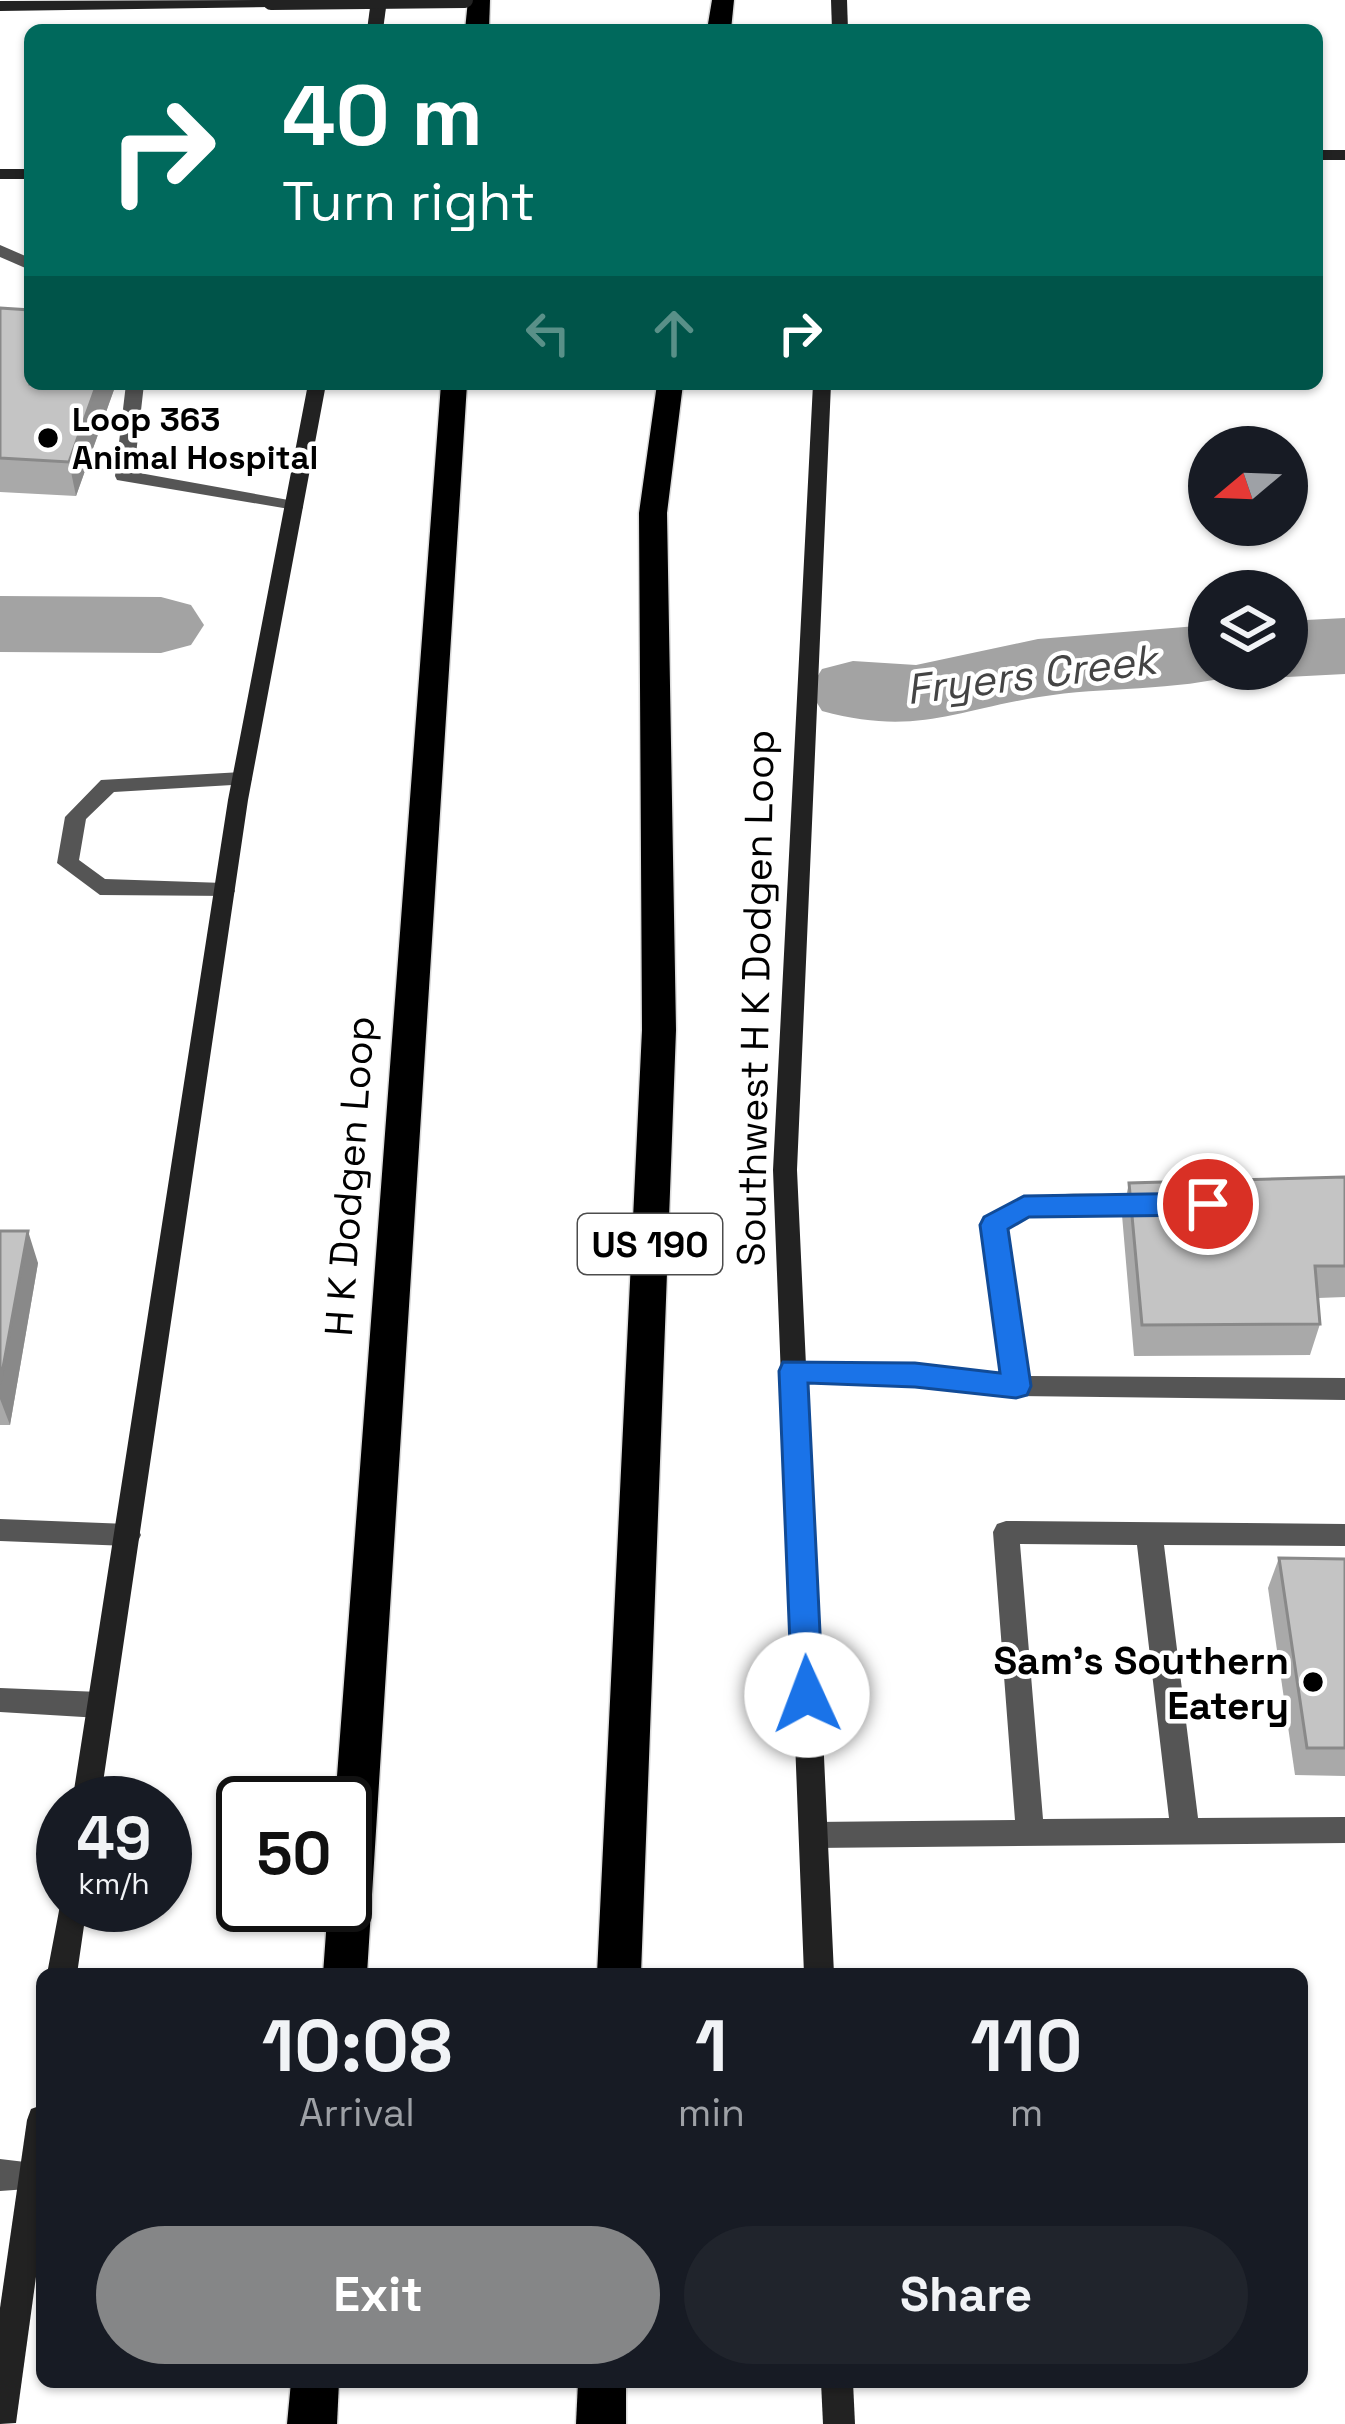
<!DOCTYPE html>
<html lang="en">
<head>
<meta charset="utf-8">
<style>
  :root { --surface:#171b24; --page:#20242c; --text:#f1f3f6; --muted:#9ea1a6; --accent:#858687 }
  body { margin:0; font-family:"Space Grotesk",sans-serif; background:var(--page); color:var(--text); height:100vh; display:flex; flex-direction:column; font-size:45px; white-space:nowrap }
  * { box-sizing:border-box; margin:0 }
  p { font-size:39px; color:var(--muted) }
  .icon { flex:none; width:66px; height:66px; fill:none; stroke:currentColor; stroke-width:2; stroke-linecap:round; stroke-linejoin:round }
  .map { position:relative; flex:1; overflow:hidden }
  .details { position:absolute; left:36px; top:1968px; width:1272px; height:420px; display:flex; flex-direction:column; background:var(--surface); border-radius:18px; box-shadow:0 3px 9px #0004 }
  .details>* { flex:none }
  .hud { position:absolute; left:24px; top:24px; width:1299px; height:366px; border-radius:18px; box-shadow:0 3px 9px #0004; background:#00695c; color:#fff; overflow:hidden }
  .needle { width:78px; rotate:251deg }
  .buttons { position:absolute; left:1188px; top:426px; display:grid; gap:24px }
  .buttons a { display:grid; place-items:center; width:120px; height:120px; border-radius:50%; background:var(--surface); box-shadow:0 3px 9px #0004; font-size:60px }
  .speed { position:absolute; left:36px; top:1776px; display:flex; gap:24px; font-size:60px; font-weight:700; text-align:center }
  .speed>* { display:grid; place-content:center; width:156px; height:156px; border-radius:50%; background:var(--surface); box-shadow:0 3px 9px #0004; line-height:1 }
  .speed small { font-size:30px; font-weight:400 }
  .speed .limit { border:6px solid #111; border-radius:18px; background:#fff; color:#111 }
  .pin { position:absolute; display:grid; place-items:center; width:102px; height:102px; color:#fff; margin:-51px; border:6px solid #fff; border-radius:50%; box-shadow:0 3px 12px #0007 }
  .me { position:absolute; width:132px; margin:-66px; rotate:358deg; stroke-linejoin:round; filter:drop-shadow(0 0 9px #0008) }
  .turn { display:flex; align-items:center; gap:42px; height:252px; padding:0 60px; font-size:54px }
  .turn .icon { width:156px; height:156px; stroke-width:2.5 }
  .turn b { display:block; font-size:84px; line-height:102px }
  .lanes { display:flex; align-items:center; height:114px; padding:0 60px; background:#0003; justify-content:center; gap:60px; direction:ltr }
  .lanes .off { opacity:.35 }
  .eta { display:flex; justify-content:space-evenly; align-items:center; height:204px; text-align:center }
  .eta b { font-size:72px; font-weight:700; line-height:84px }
  .button { display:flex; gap:24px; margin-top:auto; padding:24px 60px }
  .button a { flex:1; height:138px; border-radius:72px; background:var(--accent); color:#fff; font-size:48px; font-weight:700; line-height:138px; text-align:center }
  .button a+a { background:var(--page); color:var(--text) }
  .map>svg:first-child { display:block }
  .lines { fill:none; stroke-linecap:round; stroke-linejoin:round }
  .river { fill:#a3a3a3; fill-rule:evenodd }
  .highway-casing { stroke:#dbdbdb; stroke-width:3 }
  .lane { fill:#555; fill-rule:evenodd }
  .street { fill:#555; fill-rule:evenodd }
  .secondary { fill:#222; fill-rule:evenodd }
  .highway { fill:#000; fill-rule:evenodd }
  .secondary-bridge { stroke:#222; stroke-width:16 }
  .wall { fill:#a9a9a9 }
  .shaded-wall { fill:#898989 }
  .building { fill:#c4c4c4; stroke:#898989; stroke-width:3 }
  .route { fill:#1a73e8; stroke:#114b97; stroke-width:3 }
  .poi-dot { fill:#000; stroke:#fff; stroke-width:4.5 }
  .labels { text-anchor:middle; stroke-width:9; stroke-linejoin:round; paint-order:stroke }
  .far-poi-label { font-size:33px; font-weight:bold; fill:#000; stroke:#fff; text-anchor:start }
  .shield { fill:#fff; stroke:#4c4c4c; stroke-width:3 }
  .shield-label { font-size:36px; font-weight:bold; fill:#000 }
  .street-label { font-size:39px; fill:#000; stroke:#fff }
  .poi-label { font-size:39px; font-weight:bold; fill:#000; stroke:#fff; text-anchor:end }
  .water-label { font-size:42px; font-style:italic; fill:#444; stroke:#fff }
</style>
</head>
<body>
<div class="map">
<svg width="1345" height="2424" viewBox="0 0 1345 2424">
  <rect width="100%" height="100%" fill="#fff"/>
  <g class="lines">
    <g class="river">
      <path d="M0,596l161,1 30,8 13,20 -13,20 -30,8 -161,-1z"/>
      <path d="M1345,618v56l-58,3 -31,-8h31v-48z"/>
      <path d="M1209,625v44h34l-3,5c-66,18 -135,12 -201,23 -87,14 -124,39 -217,14l-13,-21 13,-21 31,-8 63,4 122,-26z"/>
    </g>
    <g class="highway-casing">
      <g id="highway">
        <path d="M468,0h22l-1,30h-24z"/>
        <path d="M712,0h22l-3,30h-24z"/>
        <path d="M441,384h26l-100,1590h-44l5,-69h17v-102h-10z"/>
        <path d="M657,384h26l-16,129 9,517 -35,944h-44l45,-944 -3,-517z"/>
        <path d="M291,2382h48l-2,42h-50z"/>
        <path d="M578,2382h48v42h-50z"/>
      </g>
    </g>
    <g class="lane">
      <path d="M0,245l30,13v12l-30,-13z"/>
      <path d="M126,384h18l-10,88 160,29 9,6 -2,4 -184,-31 -2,-4z"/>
      <path d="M242,772l7,2 3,5 -3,5 -135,8 -28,27 -7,41 26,19 119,4 8,3 3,5 -3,5 -132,-1 -43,-32 8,-46 36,-37z"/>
      <path d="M1153,1196l8,2 4,7 -4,7 -8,2 -125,1 -21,14 21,147 317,2v22l-328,-4 -102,-11 -122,-4 -9,-3 -4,-7 4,-7 9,-3 122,4 88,9 -21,-149c29,-43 124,-29 171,-29z"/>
      <path d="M0,1519l128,5 9,3 4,8 -4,8 -9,3 -128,-5z"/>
      <path d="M1006,1521l339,3v22l-181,-1 34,273 147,-1v26l-532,5 -10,-4 -4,-9 4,-9 10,-4 202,-2 -22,-288 4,-8zM1020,1544l117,1 32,273 -126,1z"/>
      <path d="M0,2159l42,5v24l-42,3z"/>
    </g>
    <path class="street" d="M0,1688l100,4 10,4 4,9 -4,9 -10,4 -100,-6z"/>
    <g class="secondary">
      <path d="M277,0l-6,7 -271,4v-10z"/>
      <path d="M371,0h16l-4,30h-16z"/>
      <path d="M831,0h16l1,30h-16z"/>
      <rect x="1317" y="150" width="28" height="10"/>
      <rect x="0" y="169" width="30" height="10"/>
      <path d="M308,384h18l-78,416 -148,1003h-28l156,-1003z"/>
      <path d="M813,384h18l-34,786 37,804h-30l-31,-804z"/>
      <path d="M62,1895l1,10h24l-10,69h-30z"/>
      <path d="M42,2105v128l-26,190 -16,1v-116l27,-188 4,-11z"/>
      <path d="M821,2382h32l2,42h-32z"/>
    </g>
    <use href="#highway" class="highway"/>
    <path class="secondary-bridge" d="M271,2l194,-2"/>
  </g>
  <g class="wall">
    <path d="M0,308l30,76h86l-40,112 -76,-4z"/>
    <path d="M1345,1177v120l-27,1 2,26 -10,31 -176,1 -12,-141 7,-32z"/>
    <path d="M0,1231l38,32 -28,162h-10z"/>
    <path d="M1279,1558l66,1v217l-50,-1 -27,-187z"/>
  </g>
  <g class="shaded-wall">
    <path d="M97,384h19l-40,112 -7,-34z"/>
    <path d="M28,1231l10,32 -28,162 -10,-26v-15z"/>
  </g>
  <g class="building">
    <path d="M0,308l30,2v74h67l-28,78 -69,-4z"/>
    <path d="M1345,1177v89h-30l5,58 -178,1 -13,-142z"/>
    <path d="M0,1231h28l-28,153z"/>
    <path d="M1279,1558l66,1v189h-38z"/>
  </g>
  <path class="route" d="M1208,1193l13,11 -13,11 -179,2 -21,12 23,157 -4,9 -11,3 -101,-11 -107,-4 15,312 -5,10 -11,4 -11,-4 -4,-10 -13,-324 4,-9 132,1 85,10 -20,-148 4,-8 40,-21z"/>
  <g class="poi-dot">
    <circle cx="48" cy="438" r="12"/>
    <circle cx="1313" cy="1682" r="12"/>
  </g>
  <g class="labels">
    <g class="far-poi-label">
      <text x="72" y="431">Loop 363<tspan x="72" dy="38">Animal Hospital</tspan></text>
    </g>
    <rect class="shield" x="578" y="1214" width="144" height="60" rx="9"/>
    <g class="shield-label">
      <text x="650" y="1257">US 190</text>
    </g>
    <g class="street-label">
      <text transform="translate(755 998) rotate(-89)" y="14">Southwest H K Dodgen Loop</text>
      <text transform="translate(349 1176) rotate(-86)" y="14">H K Dodgen Loop</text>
    </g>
    <g class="poi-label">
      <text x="1289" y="1674">Sam's Southern<tspan x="1289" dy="45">Eatery</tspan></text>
    </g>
    <g class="water-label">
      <text transform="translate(1031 674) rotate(-7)" y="15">Fryers Creek</text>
    </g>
  </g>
</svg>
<div class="buttons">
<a><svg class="needle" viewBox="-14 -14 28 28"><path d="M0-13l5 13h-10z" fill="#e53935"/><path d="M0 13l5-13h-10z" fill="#9ea1a6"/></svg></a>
<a><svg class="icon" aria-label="layers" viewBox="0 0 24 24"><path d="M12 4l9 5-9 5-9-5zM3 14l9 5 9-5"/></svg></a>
</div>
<div class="speed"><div>49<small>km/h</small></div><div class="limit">50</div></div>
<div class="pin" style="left:1208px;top:1204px;background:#d93025"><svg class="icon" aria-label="arrive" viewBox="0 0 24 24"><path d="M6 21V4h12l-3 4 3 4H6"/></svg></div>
<svg class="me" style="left:807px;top:1695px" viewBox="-20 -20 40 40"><circle r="19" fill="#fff"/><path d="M0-13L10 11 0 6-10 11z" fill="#1a73e8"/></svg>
<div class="hud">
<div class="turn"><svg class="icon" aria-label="right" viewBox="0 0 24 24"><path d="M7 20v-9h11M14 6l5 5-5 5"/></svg><div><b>40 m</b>Turn right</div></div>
<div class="lanes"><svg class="icon off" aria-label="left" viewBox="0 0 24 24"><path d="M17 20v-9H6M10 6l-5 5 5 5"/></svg><svg class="icon off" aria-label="ahead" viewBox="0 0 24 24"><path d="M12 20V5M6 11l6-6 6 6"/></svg><svg class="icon" aria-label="right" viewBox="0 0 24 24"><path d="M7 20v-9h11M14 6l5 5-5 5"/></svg></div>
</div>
<section class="details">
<div class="eta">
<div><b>10:08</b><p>Arrival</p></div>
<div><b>1</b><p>min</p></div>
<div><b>110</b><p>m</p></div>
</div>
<div class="button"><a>Exit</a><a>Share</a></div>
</section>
</div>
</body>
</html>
